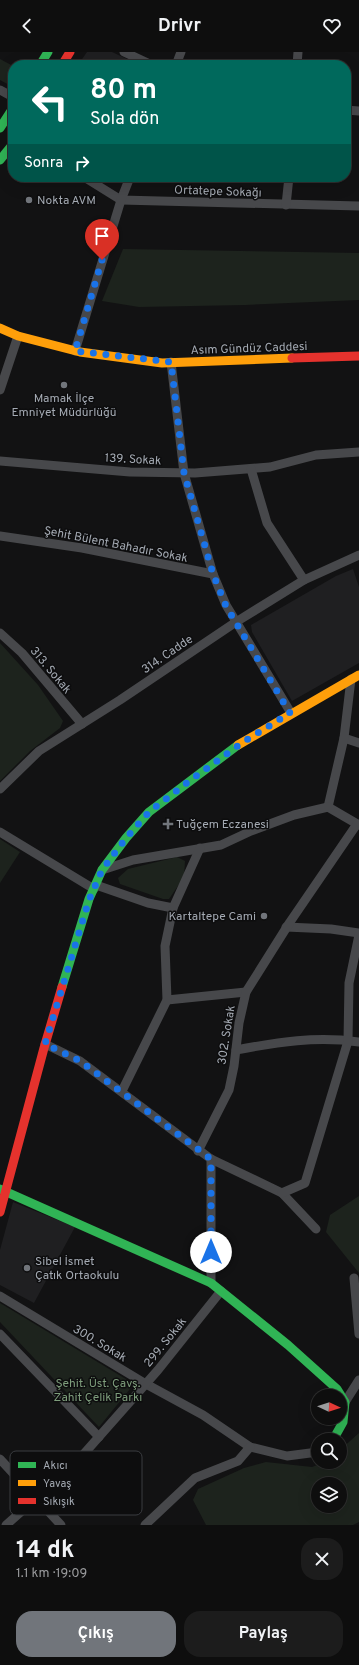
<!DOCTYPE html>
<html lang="tr">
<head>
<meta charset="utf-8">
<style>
  :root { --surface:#0e0e0e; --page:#1c1c1c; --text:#f1f3f6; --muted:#9b9c9e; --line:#2e2e2e; --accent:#71757b }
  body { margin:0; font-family:Overpass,sans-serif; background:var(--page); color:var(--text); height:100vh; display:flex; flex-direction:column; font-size:15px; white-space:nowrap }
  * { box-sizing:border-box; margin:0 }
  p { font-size:13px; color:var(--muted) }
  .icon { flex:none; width:22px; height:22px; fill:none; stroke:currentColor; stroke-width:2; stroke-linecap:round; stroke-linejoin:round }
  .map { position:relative; height:1473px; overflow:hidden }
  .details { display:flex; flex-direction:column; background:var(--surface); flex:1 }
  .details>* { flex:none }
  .top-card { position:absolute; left:8px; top:8px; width:343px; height:122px; border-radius:16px; box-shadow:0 4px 16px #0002,0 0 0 1px var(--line); background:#00695c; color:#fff; overflow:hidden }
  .needle { width:26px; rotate:94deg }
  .fabs { position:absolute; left:311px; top:1337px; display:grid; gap:8px }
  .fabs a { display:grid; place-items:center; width:36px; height:36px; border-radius:50%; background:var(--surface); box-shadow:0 4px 16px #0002,0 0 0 1px var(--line); font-size:20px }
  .pin { position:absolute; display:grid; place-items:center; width:34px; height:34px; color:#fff; margin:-41px -17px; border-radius:50% 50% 50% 0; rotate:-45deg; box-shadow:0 0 4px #0007 }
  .pin .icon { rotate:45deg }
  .me { position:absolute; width:44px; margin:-22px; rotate:0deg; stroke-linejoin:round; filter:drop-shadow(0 0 3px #0008) }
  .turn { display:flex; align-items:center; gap:14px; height:84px; padding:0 16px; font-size:18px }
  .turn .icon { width:52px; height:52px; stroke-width:2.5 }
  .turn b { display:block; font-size:28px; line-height:34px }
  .then { display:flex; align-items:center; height:38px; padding:0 16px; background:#0003; gap:8px; font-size:15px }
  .round { display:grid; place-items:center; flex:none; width:42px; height:42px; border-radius:16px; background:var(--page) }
  .headline { display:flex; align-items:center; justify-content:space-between; height:68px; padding:0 16px }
  h1 { font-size:24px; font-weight:700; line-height:30px }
  .primary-button { display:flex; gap:8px; margin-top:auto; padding:8px 16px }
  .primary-button a { flex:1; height:46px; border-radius:16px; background:var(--accent); color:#fff; font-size:16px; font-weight:700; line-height:46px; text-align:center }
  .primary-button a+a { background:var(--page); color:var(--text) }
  header { display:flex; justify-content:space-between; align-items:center; height:52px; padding:0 16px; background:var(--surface); font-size:18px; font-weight:700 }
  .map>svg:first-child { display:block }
  .built { fill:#1f1f21 }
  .green { fill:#1d231d; fill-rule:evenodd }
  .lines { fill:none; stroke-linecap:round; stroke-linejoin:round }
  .street { stroke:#47484b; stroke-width:9 }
  .fast { stroke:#30b455; stroke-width:9 }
  .slow { stroke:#ff9f0a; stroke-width:9 }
  .jam { stroke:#e5322d; stroke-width:9 }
  .route { stroke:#1a73e8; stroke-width:7; stroke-dasharray:0 12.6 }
  .poi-dot { fill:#71757b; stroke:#0d0d0e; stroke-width:1.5 }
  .labels { text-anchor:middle; stroke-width:3; stroke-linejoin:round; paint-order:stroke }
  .street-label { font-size:12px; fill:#a4aab3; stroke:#0d0d0e }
  .poi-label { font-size:12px; fill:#a4aab3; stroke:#0d0d0e; text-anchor:start }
  .park-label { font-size:12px; fill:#7e9d7c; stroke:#0d0d0e }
  .key { fill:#0d0d0e; stroke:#3a3c40; stroke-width:1 }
  .key-label { font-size:11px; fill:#a4aab3 }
</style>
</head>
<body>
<header><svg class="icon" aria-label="back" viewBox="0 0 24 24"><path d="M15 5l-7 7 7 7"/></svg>Drivr<svg class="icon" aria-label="heart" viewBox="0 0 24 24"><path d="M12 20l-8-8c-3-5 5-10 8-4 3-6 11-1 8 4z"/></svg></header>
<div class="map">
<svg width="359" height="1473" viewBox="0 0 359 1473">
  <rect width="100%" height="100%" fill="#121213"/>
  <g class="built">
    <path d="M87,0h25l28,13h-62z"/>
    <path d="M353,517l6,18v76l-67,38 -40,-69 -1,-7 85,-49z"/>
    <path d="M13,1150l62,25 -41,76 -34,-18v-35z"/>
  </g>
  <g class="green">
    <path d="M0,7l13,7v21l-13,-7z"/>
    <path d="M123,197l236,4v47l-114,5 -106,2 -37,-6z"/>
    <path d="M0,591l38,42 25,36 -3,7 -30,23 -30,30z"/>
    <path d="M0,787l20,13 -20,31z"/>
    <path d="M177,805l8,4 -1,16 -15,22h-6l-43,-15 -2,-6 10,-9z"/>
    <path d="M359,1144v77l-33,-41 4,-17z"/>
    <path d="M0,1251l134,81 -35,43 -99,-105z"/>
    <path d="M359,1381v89l-6,3h-147l-13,-25 5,-11 46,-21 22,-6 46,5 13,-5h15v-12zM318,1432h22v22h-22z"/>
  </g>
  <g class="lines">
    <g class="street">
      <path d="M124,0l28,13"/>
      <path d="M176,13l5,-13"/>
      <path d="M297,13l1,-13"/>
      <path d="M0,38l13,7"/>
      <path d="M346,58l13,1"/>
      <path d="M84,125l37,23 238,6"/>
      <path d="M286,153l3,-28"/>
      <path d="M75,299l46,-151 9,-23"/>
      <path d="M171,310l13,111 29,101"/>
      <path d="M0,338l18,-54"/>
      <path d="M0,409l130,11 65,1 75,-6 46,-12 43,-3"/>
      <path d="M251,417l16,54 37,57"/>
      <path d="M0,484l82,12 131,26 13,31 65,108"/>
      <path d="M0,581l22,20 60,71"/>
      <path d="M344,686l15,5"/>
      <path d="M0,737l39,-38 81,-51 116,-78 68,-42 55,-25"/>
      <path d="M328,755l16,-69 7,-59"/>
      <path d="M0,780l94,57"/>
      <path d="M102,818l31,-10 88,-15 30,-14 43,-16 34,-8 31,18"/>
      <path d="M96,833l52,18 25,5"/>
      <path d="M286,875l45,2 28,4"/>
      <path d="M167,948l79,-8"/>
      <path d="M45,992l35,17 131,98 71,34 34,36"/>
      <path d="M236,998c42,-8 80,-14 123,-8"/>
      <path d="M122,1039l45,-91 -2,-54 8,-38 27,-60"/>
      <path d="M198,1099l31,-61 5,-24 5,-43 7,-31 44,-70 67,-98"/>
      <path d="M211,1107v124"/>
      <path d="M282,1141l23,-10 43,-142 1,-58 10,-48"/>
      <path d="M354,1226l5,56"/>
      <path d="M0,1244l146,88 57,31 47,32 37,9 31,-4"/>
      <path d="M0,1282l99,103"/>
      <path d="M345,1350l14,-22"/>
      <path d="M0,1407l61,66"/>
      <path d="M6,1473l68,-60 84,-95 63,-79"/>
      <path d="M145,1473l50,-47 43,-17 12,-14"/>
    </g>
    <g class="fast">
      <path d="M40,13l8,-13"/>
      <path d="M0,76l13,-20"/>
      <path d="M0,108l13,-16"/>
      <path d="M62,935l27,-88 13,-29 24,-32 23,-26 89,-67"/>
      <path d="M0,1137l211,94 77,62 49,44 8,13 -2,20 -10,18"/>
    </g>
    <g class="slow">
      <path d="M0,276l18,8 62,16 82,11 130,-5"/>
      <path d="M238,693l121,-70"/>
    </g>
    <g class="jam">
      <path d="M62,13l8,-13"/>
      <path d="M292,306l67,-2"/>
      <path d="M0,1160l44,-164 18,-61"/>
    </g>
  </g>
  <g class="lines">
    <path class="route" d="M102,208l-27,91 96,11 13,111 29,101 13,32 64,107 -47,29 -55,40 -39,30 -23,26 -24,32 -13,30 -44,144 35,17 131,98v93"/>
  </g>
  <g class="poi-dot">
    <circle cx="29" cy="148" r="4"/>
    <circle cx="64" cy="333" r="4"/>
    <path d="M166 766h4v4h4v4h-4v4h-4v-4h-4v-4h4z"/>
    <circle cx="264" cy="864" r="4"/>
    <circle cx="27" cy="1216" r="4"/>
  </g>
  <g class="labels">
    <g class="street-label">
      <text transform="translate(218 139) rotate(2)" y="4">Ortatepe Sokağı</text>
      <text transform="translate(249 296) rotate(-2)" y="4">Asım Gündüz Caddesi</text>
      <text transform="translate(133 407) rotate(3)" y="4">139. Sokak</text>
      <text transform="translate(116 492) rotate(11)" y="4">Şehit Bülent Bahadır Sokak</text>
      <text transform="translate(167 602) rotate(-34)" y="4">314. Cadde</text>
      <text transform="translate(51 618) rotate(50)" y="4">313. Sokak</text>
      <text transform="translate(226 983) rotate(-81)" y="4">302. Sokak</text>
      <text transform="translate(165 1290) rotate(-51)" y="4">299. Sokak</text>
      <text transform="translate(100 1291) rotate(31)" y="4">300. Sokak</text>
    </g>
    <g class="poi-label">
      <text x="37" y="152">Nokta AVM</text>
      <text x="64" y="350" text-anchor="middle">Mamak İlçe<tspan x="64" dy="14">Emniyet Müdürlüğü</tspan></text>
      <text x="176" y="776">Tuğçem Eczanesi</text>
      <text x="256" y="868" text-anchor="end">Kartaltepe Cami</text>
      <text x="35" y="1213">Sibel İsmet<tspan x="35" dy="14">Çatık Ortaokulu</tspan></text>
    </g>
    <g class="park-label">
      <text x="98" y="1335">Şehit. Üst. Çavş.<tspan x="98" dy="14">Zahit Çelik Parkı</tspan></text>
    </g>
  </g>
  <rect x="10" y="1399" width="132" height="64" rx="6" class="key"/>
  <rect x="18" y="1410" width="18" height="6" fill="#30b455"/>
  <rect x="18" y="1428" width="18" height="6" fill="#ff9f0a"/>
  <rect x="18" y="1446" width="18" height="6" fill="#e5322d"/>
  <g class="key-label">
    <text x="43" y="1417">Akıcı</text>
    <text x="43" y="1435">Yavaş</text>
    <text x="43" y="1453">Sıkışık</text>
  </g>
</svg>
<div class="fabs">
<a><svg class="needle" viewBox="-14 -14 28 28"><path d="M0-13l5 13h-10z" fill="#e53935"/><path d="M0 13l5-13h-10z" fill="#9b9c9e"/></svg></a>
<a><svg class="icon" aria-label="search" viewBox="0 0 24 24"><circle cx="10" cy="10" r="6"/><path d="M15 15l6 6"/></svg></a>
<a><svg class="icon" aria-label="layers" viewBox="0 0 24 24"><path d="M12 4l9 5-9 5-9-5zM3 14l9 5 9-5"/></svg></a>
</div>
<div class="pin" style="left:102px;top:208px;background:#d93025"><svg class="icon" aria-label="arrive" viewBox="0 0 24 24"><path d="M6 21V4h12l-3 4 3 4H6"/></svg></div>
<svg class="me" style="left:211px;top:1200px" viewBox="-20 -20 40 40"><circle r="19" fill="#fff"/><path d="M0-13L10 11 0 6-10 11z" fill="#1a73e8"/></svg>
<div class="top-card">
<div class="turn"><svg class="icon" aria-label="left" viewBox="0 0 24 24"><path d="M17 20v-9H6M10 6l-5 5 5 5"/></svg><div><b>80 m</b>Sola dön</div></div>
<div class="then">Sonra<svg class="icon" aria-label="right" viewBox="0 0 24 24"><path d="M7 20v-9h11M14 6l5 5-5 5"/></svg></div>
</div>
</div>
<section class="details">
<div class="headline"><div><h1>14 dk</h1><p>1.1 km · 19:09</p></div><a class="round"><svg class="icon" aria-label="close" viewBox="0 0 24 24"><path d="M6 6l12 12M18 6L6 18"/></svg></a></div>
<div class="primary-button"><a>Çıkış</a><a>Paylaş</a></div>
</section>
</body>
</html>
